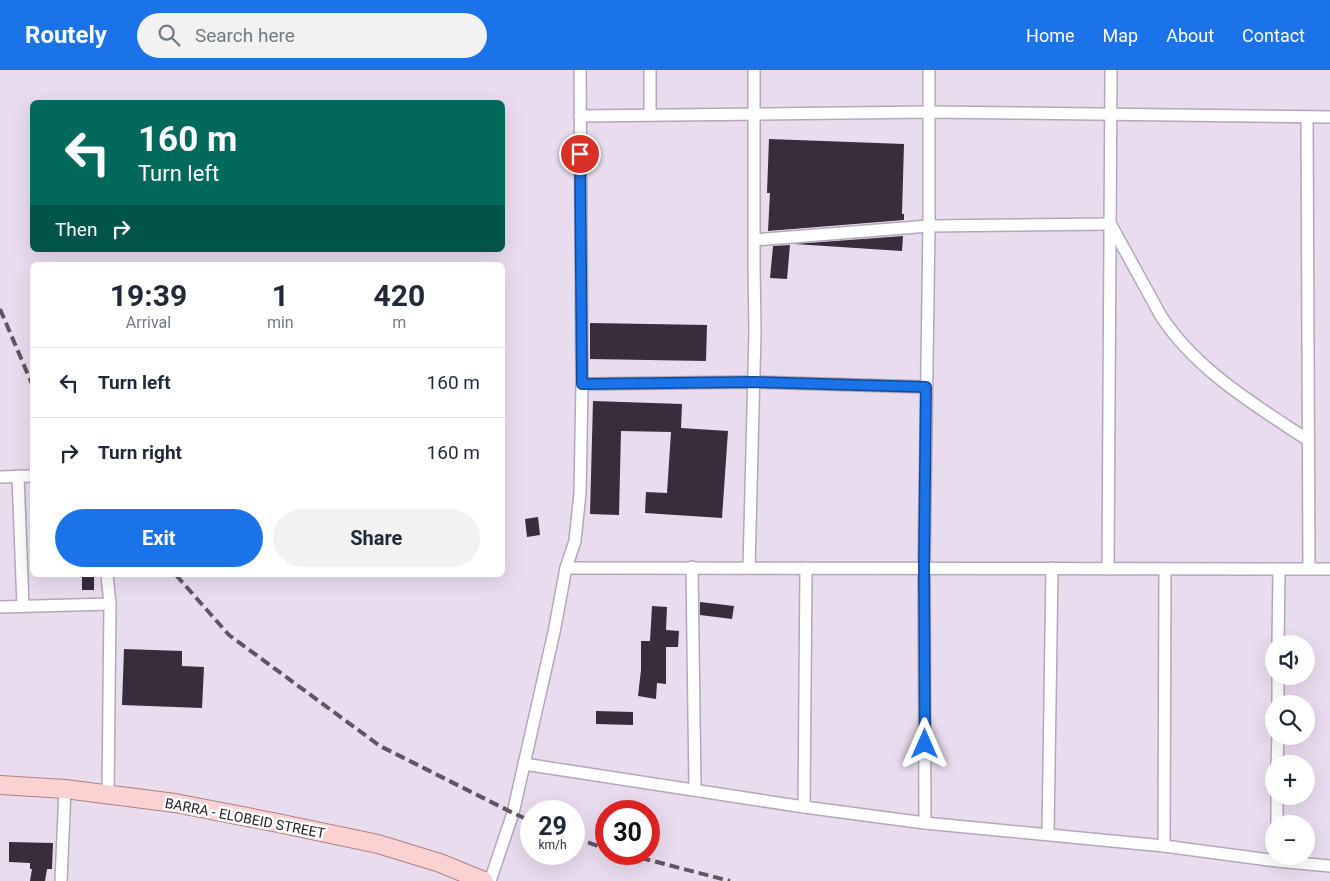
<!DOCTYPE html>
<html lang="en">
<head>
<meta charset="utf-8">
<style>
  :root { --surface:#fff; --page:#f2f2f3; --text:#1f2937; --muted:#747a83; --line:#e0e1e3; --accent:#1a73e8 }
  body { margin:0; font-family:Roboto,sans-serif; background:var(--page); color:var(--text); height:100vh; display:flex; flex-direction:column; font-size:19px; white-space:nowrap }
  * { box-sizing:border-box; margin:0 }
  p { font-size:16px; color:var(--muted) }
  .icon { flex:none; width:28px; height:28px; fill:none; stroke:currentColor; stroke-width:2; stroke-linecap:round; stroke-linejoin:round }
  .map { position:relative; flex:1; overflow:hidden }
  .sheet { position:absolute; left:30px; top:192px; width:475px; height:315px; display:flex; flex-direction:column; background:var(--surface); border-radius:8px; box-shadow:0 5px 20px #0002 }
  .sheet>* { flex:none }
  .hud { position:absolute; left:30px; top:30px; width:475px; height:152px; border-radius:8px; box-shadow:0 5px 20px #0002; background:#00695c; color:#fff; overflow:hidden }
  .fabs { position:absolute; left:1265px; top:565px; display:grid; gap:10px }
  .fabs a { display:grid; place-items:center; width:50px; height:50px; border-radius:50%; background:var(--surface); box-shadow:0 5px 20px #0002; font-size:25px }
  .speed { position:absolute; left:520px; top:730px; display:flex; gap:10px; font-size:25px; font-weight:700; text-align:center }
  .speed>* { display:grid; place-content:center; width:65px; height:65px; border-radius:50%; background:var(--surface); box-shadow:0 5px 20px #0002; line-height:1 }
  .speed small { font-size:12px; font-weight:400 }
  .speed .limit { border:8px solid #d22; background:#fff; color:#111 }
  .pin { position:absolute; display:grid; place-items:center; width:42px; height:42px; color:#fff; margin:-21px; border:2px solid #fff; border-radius:50%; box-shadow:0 1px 5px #0007 }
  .me { position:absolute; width:55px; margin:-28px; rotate:0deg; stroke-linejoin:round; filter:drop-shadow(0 0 4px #0008) }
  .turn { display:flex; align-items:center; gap:18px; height:105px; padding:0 25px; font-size:22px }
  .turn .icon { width:65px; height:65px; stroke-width:2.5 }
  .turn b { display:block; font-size:35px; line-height:42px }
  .then { display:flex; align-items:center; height:48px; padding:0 25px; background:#0003; gap:10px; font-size:19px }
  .eta { display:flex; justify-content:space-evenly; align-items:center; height:85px; text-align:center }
  .eta b { font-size:30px; font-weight:700; line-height:35px }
  .primary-button { display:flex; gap:10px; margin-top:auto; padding:10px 25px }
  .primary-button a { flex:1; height:58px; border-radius:30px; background:var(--accent); color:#fff; font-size:20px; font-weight:700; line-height:58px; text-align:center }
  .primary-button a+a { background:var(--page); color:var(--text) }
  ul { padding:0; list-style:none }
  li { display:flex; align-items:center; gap:15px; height:70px; padding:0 25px; border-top:1px solid var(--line) }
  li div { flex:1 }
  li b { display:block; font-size:19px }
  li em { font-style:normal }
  header { display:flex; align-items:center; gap:30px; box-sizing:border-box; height:70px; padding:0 25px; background:var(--accent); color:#fff }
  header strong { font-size:24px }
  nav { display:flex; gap:28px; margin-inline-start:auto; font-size:18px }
  .search { width:350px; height:45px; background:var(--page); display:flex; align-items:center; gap:12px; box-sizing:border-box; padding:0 18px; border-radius:28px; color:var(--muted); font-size:19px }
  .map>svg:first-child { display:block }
  .building { fill:#372d3b }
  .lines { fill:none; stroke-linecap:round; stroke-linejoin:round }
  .street-casing { stroke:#b4a7ba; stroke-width:14 }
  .primary-casing { stroke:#b08083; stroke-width:20 }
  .street { stroke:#fff; stroke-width:11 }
  .primary { stroke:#fbd1d2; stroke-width:18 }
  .rail { stroke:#5e5661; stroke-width:4; stroke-dasharray:10 5; stroke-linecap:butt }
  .route-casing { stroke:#114b97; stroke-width:12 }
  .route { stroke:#1a73e8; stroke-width:9 }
  .labels { text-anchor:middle; stroke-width:5; stroke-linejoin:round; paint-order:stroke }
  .street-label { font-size:14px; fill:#272229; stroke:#fff }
</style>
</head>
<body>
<header>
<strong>Routely</strong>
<div class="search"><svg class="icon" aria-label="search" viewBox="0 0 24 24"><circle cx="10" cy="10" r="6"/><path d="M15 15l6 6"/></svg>Search here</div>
<nav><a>Home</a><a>Map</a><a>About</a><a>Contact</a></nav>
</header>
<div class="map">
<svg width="1330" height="811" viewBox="0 0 1330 811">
  <rect width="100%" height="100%" fill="#e9dcef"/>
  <g class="building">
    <path d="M769,69l135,5 -2,70h2v6l-136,11 2,-38h-3z"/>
    <path d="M903,166l-1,15 -108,-7z"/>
    <path d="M790,175l-3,34 -17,-1 3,-32z"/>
    <path d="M590,253l117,2 -1,36 -116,-2z"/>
    <path d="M593,331l89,3 -1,24 47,3 -6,87 -77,-5 1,-21 21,1 4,-61 -50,-1 -2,84 -29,-1z"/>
    <path d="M538,447l2,18 -13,2 -2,-18z"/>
    <rect x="82" y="505" width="12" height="15"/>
    <path d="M700,532l34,4 -2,13 -32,-4z"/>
    <path d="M652,536l15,1 -1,23 13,1 -1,16h-12v37l-9,-1 -1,16 -18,-3 3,-26v-29h9z"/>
    <path d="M124,579l58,2v15l22,1 -2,41 -80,-3z"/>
    <path d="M596,641l37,1v13l-37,-1z"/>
    <path d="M9,772l44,1 -1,26h-5l-2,12h-15l2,-12h-2v-6l-21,-1z"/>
  </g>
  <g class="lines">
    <g class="street-casing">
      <g id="street">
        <path d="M650,45v-45"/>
        <path d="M580,46l349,-4 401,5"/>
        <path d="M1307,47l2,452"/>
        <path d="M1111,155l50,91c35,54 94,89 147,124"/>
        <path d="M754,170l175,-14 181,-2"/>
        <path d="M582,314l172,-2 172,5"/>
        <path d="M18,406l5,130"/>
        <path d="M0,407l32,-1"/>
        <path d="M692,497l3,222"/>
        <path d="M566,498l764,1"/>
        <path d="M749,498l6,-236 -1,-68v-194"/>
        <path d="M1108,499l3,-499"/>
        <path d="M107,505l3,29 -2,190"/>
        <path d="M0,537l110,-3"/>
        <path d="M1278,574l1,-75"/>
        <path d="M1278,634v-28"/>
        <path d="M524,694l280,43 121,16 239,23 113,15 53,5"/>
        <path d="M1277,694l1,-28"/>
        <path d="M804,737l2,-239"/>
        <path d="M925,753l-1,-255 5,-342v-156"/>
        <path d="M1277,754v-28"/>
        <path d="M1048,764l4,-266"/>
        <path d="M1164,776l1,-277"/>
        <path d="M61,811l4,-92"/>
        <path d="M490,811l23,-68 41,-181 12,-64 9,-27 5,-48 2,-109 -2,-314"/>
      </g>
    </g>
    <g class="primary-casing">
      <path id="primary" d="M0,715l65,4 110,14 103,20 100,21 62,19 44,18"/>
    </g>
    <use href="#street" class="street"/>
    <use href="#primary" class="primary"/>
    <g class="rail">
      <path d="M0,239l32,75"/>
      <path d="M176,505l53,60 151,111 133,67 18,8"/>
      <path d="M574,767l32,12"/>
      <path d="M626,784l104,27"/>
    </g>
  </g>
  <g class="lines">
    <g class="route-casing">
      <path id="route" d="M580,84l2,230 172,-2 172,5 -2,181 1,176"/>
    </g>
    <use href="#route" class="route"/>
  </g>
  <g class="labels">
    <g class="street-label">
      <text transform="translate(245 748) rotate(11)" y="5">BARRA - ELOBEID STREET</text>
    </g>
  </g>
</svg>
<div class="fabs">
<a><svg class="icon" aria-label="sound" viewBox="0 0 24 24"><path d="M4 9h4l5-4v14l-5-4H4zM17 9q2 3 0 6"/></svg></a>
<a><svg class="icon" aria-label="search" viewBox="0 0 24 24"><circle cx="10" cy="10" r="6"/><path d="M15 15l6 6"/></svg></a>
<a>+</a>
<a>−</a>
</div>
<div class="speed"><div>29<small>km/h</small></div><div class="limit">30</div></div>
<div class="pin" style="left:580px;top:84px;background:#d93025"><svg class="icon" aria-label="arrive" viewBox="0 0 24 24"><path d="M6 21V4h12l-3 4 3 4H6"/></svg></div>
<svg class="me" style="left:925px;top:674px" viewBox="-20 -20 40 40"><path d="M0-17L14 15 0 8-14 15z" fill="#1a73e8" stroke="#fff" stroke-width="4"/></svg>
<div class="hud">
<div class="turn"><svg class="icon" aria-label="left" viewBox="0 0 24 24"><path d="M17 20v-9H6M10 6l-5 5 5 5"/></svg><div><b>160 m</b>Turn left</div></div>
<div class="then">Then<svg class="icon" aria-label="right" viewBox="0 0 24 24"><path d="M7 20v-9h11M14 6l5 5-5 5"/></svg></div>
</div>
<section class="sheet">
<div class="eta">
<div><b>19:39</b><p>Arrival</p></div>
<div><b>1</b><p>min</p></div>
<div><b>420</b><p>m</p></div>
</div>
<ul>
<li><svg class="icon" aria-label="left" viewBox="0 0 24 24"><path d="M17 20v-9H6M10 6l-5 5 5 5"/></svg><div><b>Turn left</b></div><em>160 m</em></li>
<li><svg class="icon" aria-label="right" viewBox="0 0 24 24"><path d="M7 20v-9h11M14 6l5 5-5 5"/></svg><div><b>Turn right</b></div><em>160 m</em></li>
</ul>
<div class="primary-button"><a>Exit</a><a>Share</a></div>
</section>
</div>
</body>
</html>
